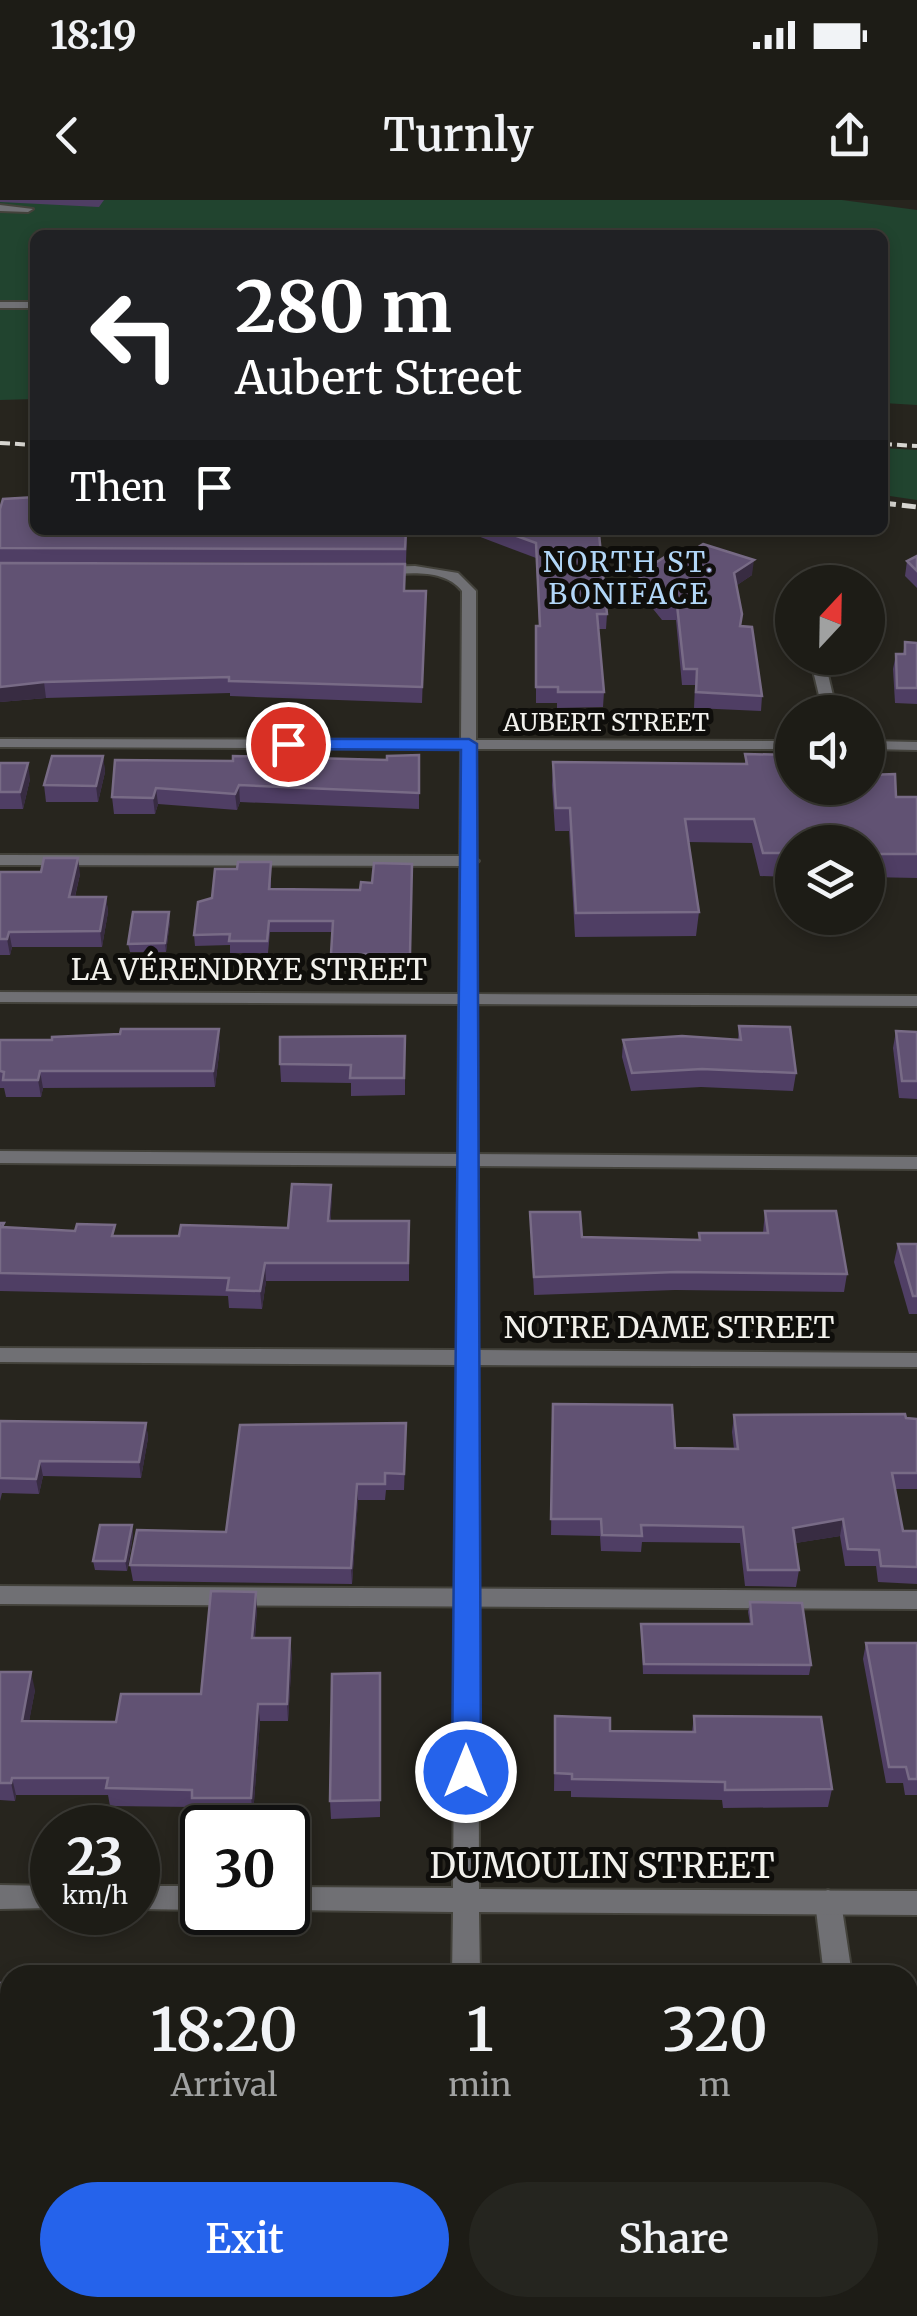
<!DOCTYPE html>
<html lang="en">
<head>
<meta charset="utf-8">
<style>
  :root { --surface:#1d1c16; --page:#25251f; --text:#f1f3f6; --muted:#a0a1a1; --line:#3b3a35; --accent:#2563eb }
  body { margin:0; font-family:Merriweather,serif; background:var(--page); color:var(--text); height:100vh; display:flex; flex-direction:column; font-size:38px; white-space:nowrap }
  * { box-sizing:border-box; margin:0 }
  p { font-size:32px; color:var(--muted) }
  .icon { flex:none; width:55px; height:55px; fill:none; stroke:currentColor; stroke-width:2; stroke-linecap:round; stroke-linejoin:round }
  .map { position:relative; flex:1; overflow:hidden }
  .panel { position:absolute; left:0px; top:1765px; width:918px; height:352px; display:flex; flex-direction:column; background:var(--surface); border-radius:30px 30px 0 0; box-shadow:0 5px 15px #0003,0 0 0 2px var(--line) }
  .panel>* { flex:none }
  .hud { position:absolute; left:30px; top:30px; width:858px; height:305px; border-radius:15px; box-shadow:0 5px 15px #0003,0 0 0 2px var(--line); background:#202124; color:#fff; overflow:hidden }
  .needle { width:65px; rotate:22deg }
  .fabs { position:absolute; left:775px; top:365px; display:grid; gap:20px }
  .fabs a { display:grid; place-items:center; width:110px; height:110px; border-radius:50%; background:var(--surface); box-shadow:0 5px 15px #0003,0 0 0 2px var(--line); font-size:50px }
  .speed { position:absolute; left:30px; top:1605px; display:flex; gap:20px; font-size:50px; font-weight:700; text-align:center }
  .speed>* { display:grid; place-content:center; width:130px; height:130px; border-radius:50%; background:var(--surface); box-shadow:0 5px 15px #0003,0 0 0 2px var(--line); line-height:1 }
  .speed small { font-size:25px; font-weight:400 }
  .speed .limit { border:5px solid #111; border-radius:15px; background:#fff; color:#111 }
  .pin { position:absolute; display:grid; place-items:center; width:85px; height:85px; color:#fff; margin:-42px; border:5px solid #fff; border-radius:50%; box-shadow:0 2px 10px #0007 }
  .me { position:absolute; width:110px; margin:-55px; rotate:0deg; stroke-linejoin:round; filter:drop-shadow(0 0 8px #0008) }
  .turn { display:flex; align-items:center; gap:35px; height:210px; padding:0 40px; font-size:45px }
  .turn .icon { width:130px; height:130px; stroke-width:2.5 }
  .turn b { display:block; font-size:70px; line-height:85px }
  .then { display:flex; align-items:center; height:95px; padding:0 40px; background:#0003; gap:20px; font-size:38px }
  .eta { display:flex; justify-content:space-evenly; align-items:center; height:170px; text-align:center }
  .eta b { font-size:60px; font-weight:600; line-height:70px }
  .cta { display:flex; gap:20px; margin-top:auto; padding:20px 40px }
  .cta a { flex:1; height:115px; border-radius:60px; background:var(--accent); color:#fff; font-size:40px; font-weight:600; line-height:115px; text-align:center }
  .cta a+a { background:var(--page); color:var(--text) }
  .status { display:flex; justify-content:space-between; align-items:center; height:70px; padding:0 50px; background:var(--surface); direction:ltr }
  .status svg { height:28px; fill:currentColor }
  header { display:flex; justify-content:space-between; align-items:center; height:130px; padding:0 40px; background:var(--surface); font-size:45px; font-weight:600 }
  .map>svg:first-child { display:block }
  .green { fill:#21442f }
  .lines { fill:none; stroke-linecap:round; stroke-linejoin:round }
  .lane-casing { stroke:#43423b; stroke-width:4 }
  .street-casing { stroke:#43423b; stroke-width:4 }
  .lane { fill:#707074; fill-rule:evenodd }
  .street { fill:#707074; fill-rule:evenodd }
  .rail-far1 { stroke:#d7d6d1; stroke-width:4; stroke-dasharray:10 5; stroke-linecap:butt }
  .rail { stroke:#d7d6d1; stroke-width:5; stroke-dasharray:14 6; stroke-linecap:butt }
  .wall { fill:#4f3e64 }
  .shaded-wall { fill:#382c42 }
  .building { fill:#615273; stroke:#786b86; stroke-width:2.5 }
  .route { fill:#2563eb; stroke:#184099; stroke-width:2.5 }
  .labels { text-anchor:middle; stroke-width:10; stroke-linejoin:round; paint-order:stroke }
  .far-street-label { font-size:25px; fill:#f2f1ec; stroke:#0f0e0b }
  .far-neighbourhood-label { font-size:28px; letter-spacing:2.5px; fill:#b2d7f8; stroke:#0f0e0b }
  .street-label { font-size:30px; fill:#f2f1ec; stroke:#0f0e0b }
  .near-street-label { font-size:35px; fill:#f2f1ec; stroke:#0f0e0b }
</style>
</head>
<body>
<div class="status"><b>18:19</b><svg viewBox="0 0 49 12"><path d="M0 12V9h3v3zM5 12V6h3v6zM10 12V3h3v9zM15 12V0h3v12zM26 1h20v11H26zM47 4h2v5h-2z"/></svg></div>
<header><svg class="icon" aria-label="back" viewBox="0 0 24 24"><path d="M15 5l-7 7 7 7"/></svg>Turnly<svg class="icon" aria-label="share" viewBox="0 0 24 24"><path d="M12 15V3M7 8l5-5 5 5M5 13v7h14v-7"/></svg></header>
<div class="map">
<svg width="917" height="2116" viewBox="0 0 917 2116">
  <rect width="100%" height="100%" fill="#27251e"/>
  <g class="green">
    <path d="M0,0h842l75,10v195l-34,-2 -1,-168h-847v164l-35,1z"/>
    <path d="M883,248l34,2v50l-34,-5z"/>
    <path d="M0,2050h10v58h176l-1,8h-185z"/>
  </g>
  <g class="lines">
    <g class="lane-casing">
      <g id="lane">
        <path d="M0,5l33,4 -5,3 -28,-1z"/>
        <path d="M0,655l471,1 8,5 -8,5 -471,-1z"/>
        <path d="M0,951l917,6v12l-917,-6z"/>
        <path d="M0,1386l917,5v18l-917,-5z"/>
        <path d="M828,1690l9,4 4,8 11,73h-28l-9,-73 4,-8z"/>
        <path d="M908,2078h9v30h-11z"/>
      </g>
    </g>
    <g class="street-casing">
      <g id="street">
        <rect x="0" y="102" width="35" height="6"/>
        <path d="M415,366l43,7 18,18v149l316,1v8h-316l1,245 440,2v10l-440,-2 1,346 439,3v14l-439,-2 1,524 438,2v24l-438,-3 1,63h-28l1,-63 -165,-2v-23l165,1 4,-523 -457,-3v-14l457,2 2,-346 -459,-2v-10l459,2 2,-245 -461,-2v-8l461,1 1,-149c-19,-24 -56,-17 -84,-16l-7,-4 7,-4z"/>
        <path d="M868,410l5,1 2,7 -7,4z"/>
        <path d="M810,458h14l13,54h-14z"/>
        <path d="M868,541l49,1v8l-49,-1z"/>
        <path d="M0,1685l52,1v22l-52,1z"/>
        <path d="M202,1686v24l-64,-1v-23z"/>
        <rect x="450" y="2108" width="30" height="8"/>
      </g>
    </g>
    <use href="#lane" class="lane"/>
    <use href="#street" class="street"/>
    <g class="rail-far1">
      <path d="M0,243l35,2"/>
      <path d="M882,244l35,2"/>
    </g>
    <path class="rail" d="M882,303l35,4"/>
  </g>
  <g class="wall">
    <path d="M0,0h104l-5,7 -99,-5z"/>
    <path d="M0,309l407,21 -1,33 -406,-1z"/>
    <path d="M462,330h126l19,84 -1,15h-8l6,63 -1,15 -46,1v-5h-21v-77h3l-3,-68z"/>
    <path d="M917,356v32l-12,-12 2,-15z"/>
    <path d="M0,363l404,28h22l-4,112 -192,-7v-3l-184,5 -46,4z"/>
    <path d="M638,374l114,1 -15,10 4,41 21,70 -1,15 -67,-3 1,-23h-13l-6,-65h-14l-25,-31z"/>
    <path d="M905,442l12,1v61l-22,-1 -2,-34 3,-15h7z"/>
    <path d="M745,554l151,43h21v81l-49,-1v-35h-76v35l-32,-1 -8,-33 -64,-1 11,70 -3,24 -121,1 -6,-106h-14l-3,-46 1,-23 192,2z"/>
    <path d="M419,555v54l-179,-7 -3,8 -79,-6 -3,10h-41l-2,-17 121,-36 154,-1z"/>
    <path d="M103,556l2,16 -7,30h-52l-2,-17z"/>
    <path d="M0,563l30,16 -7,30h-23z"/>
    <path d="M271,662v27l89,1 12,-7 40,-19 -2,101h-79l1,-33h-62l-2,21h-38v-8l-35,1 -1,-11 18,-37 25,-29z"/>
    <path d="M0,672l80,2 -5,23h31l2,15 -6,35h-90l-2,8h-10z"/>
    <path d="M170,721l-4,31h-36l-2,-8z"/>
    <path d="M739,826l57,47 -3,18 -92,-4 -70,4 -9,-34 1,-17h115z"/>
    <path d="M896,831l21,1v67l-18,-1 -6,-50z"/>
    <path d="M405,836v59l-54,1v-13l-70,-1 -1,-18z"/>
    <path d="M0,840l220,6 -5,41 -172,1 -2,9h-35l-2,-9h-4z"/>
    <path d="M331,985v36h78v60h-143l-4,28 -33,-1 -1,-12 -228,-5v-68l5,4 111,9h63l109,-8z"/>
    <path d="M765,1011l82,63 -3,18 -169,-2 -141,5 -4,-83 52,25 117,3v-7h64z"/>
    <path d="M898,1044h19v70h-8l-15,-52z"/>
    <path d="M553,1204l122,44 59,1 -2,-17 2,-17 183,4v70h-22l8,42h14v53l-39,-2 -2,-16h-31l-5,-30 -45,7 4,27 -3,17 -51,-1 -5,-43 -98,-1 -1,10 -40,-1 -1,-15 -49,-1z"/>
    <path d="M0,1221l146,2 2,15 -7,40 -98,-2 -4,18 -37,-1 -2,8z"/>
    <path d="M406,1239l-2,51h-18l-1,10h-27l-6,84 -219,-3 -3,-16 96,-33z"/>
    <path d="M132,1325l1,10 -6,36 -32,-1 -2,-9z"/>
    <path d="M750,1402l61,63 -2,10 -166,-1 -2,-50h109l-2,-12z"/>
    <path d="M257,1409l-2,29 37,17 -4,66h-28l-7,94h-59l-1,-8 -83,-1 -2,-11h-92l-1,6 -15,-1v-128l35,18 -6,31 87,1 85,-28z"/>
    <path d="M866,1443h51v152h-12l-2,-12h-17l-23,-124z"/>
    <path d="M380,1491v126l-49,2 -1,-18z"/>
    <path d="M555,1516l55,15 82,1 2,-16 138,73 -4,18 -105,1 -1,-8 -151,-3v-6h-17z"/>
    <rect x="0" y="1783" width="10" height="136"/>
    <rect x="908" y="1971" width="9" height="102"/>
    <path d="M682,2108h145l-7,8h-137z"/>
  </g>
  <g class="shaded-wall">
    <path d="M754,360l-2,15 -19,13 1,-15z"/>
    <path d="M44,482l2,16 -46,4v-15z"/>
    <path d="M103,556l2,16 -7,30 -2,-16z"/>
    <path d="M28,563l2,16 -7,30 -3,-17z"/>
    <path d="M239,585l1,17 -3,8 -2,-16z"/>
    <path d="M156,588l2,16 -3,10 -2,-16z"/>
    <path d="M78,658l2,16 -9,39 -2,-16z"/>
    <path d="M106,697l2,15 -6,35 -2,-16z"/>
    <path d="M169,712l1,9 -4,31 -1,-9z"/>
    <path d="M9,732l3,15 -2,8 -3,-16z"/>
    <path d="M219,829l1,17 -5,41 -2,-16z"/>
    <path d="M40,871l3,17 -2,9 -3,-17z"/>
    <path d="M331,985l1,17 -3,37 -1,-18z"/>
    <path d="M265,1063l1,18 -4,28 -2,-18z"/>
    <path d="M146,1223l2,15 -7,40 -2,-16z"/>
    <path d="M40,1261l3,15 -4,18 -3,-15z"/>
    <path d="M357,1284l1,16 -6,84 -1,-16z"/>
    <path d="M843,1319l-3,17 -50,8 3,-16z"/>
    <path d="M132,1325l1,10 -6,36 -2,-10z"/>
    <path d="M256,1392l1,17 -4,46 -1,-17z"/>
    <path d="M290,1438l2,17 -4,66 -1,-17z"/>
    <path d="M31,1472l4,18 -9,48 -4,-17z"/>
    <path d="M258,1504l2,17 -7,94 -2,-17z"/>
    <path d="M12,1578l4,17 -1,6 -4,-18z"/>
    <path d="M10,1783v34l-2,13 -3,-12z"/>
    <path d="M819,2108h8l-7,8h-4z"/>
  </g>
  <g class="building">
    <path d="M35,297v33h371l-1,19 -405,-1v-39l3,-10z"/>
    <path d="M500,330h88l11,4 8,80h-10l7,78h-46v-5h-22v-61h4l-4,-83z"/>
    <path d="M703,344l51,16 -20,13 8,41 -2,12 12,1 10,69 -66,-4 1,-23h-13l-7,-64h-14l-25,-31 39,-25 12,4z"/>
    <path d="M917,356v15l-10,-10z"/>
    <path d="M0,363l405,1 -1,27h22l-4,96 -193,-6v-4l-185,5 -44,5z"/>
    <path d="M905,442l12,1v45h-20l-1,-34h9z"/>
    <path d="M745,554l47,1v33h76v-13l27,-1 1,23h21v57h-49v-12h-76v11h-29l-9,-34h-69l14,93 -123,1 -6,-105h-14l-3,-46 194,2z"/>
    <path d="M419,555v38l-180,-8 -4,9 -79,-6 -3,10 -41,-1 3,-37 118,1v-5l154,4v-4z"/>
    <path d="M52,556h51l-7,30 -52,-1z"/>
    <path d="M0,563h28l-8,29h-20z"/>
    <path d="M44,658h34l-9,39h37l-6,34 -91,1 -2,7h-7v-67h41z"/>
    <path d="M238,662h33l-2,27 91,1 1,-8 11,1 2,-20 38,1 -2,90h-79l2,-33h-64l-2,20h-38l1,-7 -36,1 4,-33 14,-4 3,-29h22z"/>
    <path d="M133,712h36l-4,31 -37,1z"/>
    <path d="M739,826l51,1 6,46 -94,-4 -70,4 -9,-33 59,-4 59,4z"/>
    <path d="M121,829h98l-6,42h-173l-2,9h-35l1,-8 -4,-1v-31h52v-3l68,-3z"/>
    <path d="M896,831l21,1v49h-15z"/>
    <path d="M405,836l-1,42h-54l1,-13 -71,-1v-27z"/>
    <path d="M292,984l39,1 -3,36h81l-1,42h-143l-5,28 -33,-1 2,-12 -229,-5v-50h4l-2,4 73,4 2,-7 38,1 -3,11h67l2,-11 107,3z"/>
    <path d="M765,1011h71l11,63 -170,-2 -143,5 -4,-65h50l2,25 118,3 -1,-7h69z"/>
    <path d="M898,1044h19v52h-4z"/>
    <path d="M553,1204l119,1 3,43 63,1 -4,-34 171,-1 1,4 11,1v54h-25l11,58h14v36l-36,-1 -2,-16 -31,-1 -5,-30 -50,9 6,42h-51l-5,-43 -102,-2 1,11 -40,-1 -1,-16h-50z"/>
    <path d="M0,1221l146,2 -7,39 -99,-1 -4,18 -36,-1z"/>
    <path d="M406,1223l-2,51 -19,-1v11h-28l-6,84 -221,-3 7,-35 89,2 14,-107z"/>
    <path d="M100,1325h32l-7,36h-32z"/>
    <path d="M211,1391l45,1 -4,46h38l-3,66h-29l-7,94h-59v-8l-86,-2 2,-10h-96l-1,5h-11v-111h31l-9,49 94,1 5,-28h80z"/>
    <path d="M750,1402l52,1 9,62 -167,-1 -3,-40h111z"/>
    <path d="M866,1443h51v136h-8l-3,-12h-17z"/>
    <path d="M380,1473v127l-50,1 2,-127z"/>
    <path d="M555,1516l55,2v13l85,1 -1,-16 127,1 11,72 -107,1v-8l-153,-3v-5l-17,-1z"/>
    <path d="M0,1783h10l-5,35h5v88h-10z"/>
    <rect x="908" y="1971" width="9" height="79"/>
    <path d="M686,2108h133l-2,2 -131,-1z"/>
  </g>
  <path class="route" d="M469,539l8,5 4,1028 -4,9 -11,3 -10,-3 -4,-9 9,-1022 -173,-1 -9,-5 9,-5z"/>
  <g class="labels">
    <g class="far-street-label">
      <text x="606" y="531">AUBERT STREET</text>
    </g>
    <g class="far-neighbourhood-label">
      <text x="629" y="372">NORTH ST.<tspan x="629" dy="32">BONIFACE</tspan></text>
    </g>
    <g class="street-label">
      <text x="249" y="780">LA VÉRENDRYE STREET</text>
      <text x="669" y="1138">NOTRE DAME STREET</text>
    </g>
    <g class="near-street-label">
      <text x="602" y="1678">DUMOULIN STREET</text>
    </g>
  </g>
</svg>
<div class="fabs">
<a><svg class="needle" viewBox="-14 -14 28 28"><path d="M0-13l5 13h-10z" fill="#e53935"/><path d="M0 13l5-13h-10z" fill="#a0a1a1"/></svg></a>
<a><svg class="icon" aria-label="sound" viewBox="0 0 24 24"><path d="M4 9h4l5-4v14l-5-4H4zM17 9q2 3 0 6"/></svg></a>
<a><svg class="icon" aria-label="layers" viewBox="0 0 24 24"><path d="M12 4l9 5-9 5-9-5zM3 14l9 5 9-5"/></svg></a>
</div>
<div class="speed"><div>23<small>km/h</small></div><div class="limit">30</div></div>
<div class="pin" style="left:288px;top:544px;background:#d93025"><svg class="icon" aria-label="arrive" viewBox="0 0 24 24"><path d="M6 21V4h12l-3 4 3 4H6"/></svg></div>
<svg class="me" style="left:466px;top:1572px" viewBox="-20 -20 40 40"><circle r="17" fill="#2563eb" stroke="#fff" stroke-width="3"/><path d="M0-11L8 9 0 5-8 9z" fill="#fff"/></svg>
<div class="hud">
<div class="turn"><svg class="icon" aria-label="left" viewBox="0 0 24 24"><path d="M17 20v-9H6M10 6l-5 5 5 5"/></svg><div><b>280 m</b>Aubert Street</div></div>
<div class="then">Then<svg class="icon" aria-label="arrive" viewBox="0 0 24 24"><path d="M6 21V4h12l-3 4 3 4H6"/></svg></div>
</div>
<section class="panel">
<div class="eta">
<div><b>18:20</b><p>Arrival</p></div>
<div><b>1</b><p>min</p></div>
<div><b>320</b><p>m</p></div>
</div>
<div class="cta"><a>Exit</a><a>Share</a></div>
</section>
</div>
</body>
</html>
